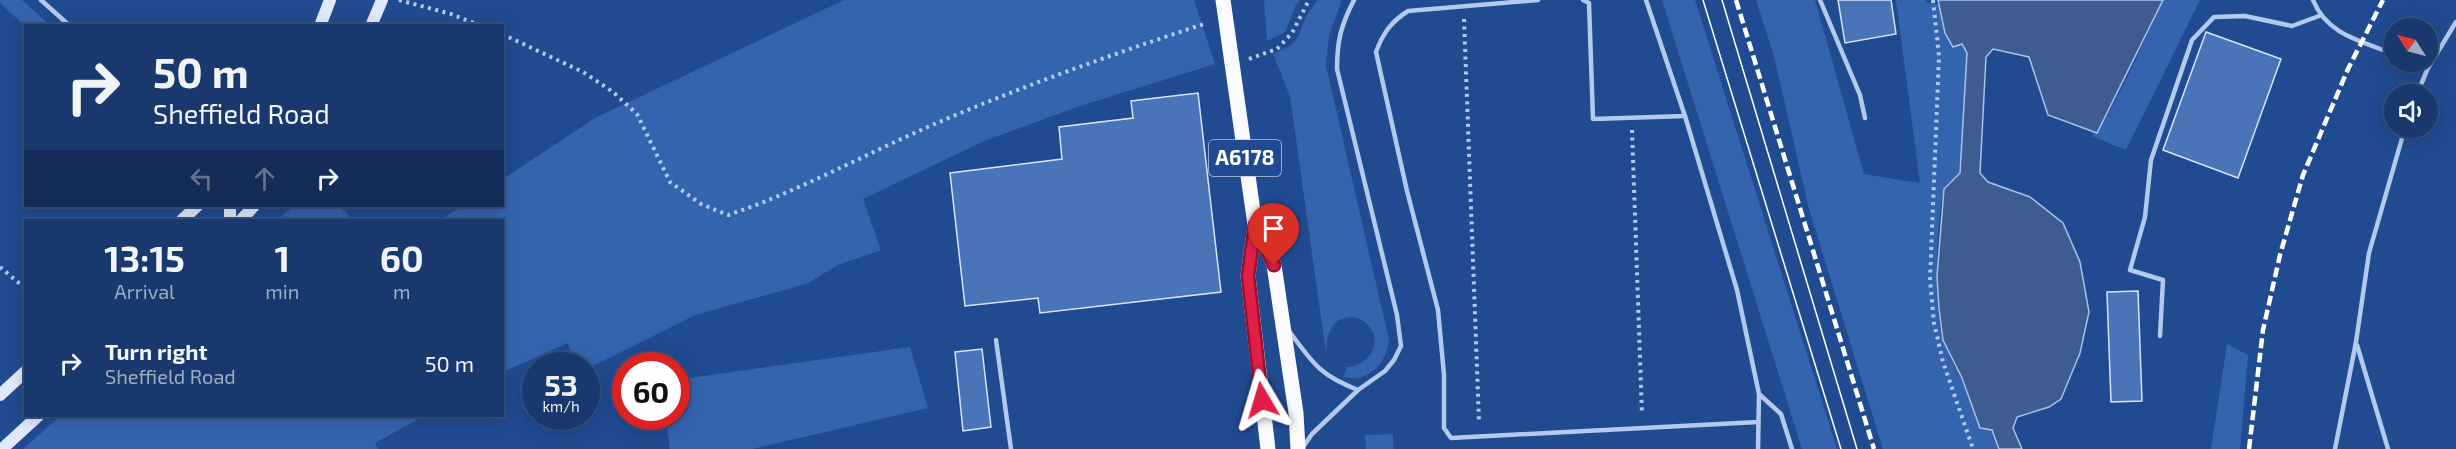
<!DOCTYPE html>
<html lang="en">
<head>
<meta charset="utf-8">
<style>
  :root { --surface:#19386d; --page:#264375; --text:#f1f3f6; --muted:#9facc2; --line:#375280 }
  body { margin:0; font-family:"Exo 2",sans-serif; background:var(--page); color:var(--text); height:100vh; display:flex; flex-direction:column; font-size:22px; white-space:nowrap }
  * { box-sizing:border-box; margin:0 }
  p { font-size:20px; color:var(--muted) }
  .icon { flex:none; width:33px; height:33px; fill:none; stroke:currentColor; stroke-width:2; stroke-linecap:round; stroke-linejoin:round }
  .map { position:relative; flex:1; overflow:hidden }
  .sheet { position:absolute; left:24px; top:219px; width:480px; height:198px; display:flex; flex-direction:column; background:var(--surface); border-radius:0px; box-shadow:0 3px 15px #0003,0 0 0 2px var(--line) }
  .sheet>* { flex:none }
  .banner { position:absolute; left:24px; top:24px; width:480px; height:183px; border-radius:0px; box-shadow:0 3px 15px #0003,0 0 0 2px var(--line); background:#19386d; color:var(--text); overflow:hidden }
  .needle { width:39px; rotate:306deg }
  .tools { position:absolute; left:2384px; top:18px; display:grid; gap:12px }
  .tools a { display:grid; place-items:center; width:54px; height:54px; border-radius:50%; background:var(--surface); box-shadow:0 3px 15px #0003,0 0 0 2px var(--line); font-size:30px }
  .speed { position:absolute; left:522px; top:352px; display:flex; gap:12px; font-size:30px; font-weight:700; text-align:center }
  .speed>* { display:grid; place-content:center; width:78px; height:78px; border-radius:50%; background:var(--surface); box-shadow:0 3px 15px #0003,0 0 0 2px var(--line); line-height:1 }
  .speed small { font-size:15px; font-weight:400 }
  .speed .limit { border:9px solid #d22; background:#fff; color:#111 }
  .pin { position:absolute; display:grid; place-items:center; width:51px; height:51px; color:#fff; margin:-62px -26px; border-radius:50% 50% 50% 0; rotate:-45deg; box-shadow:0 0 6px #0007 }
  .pin .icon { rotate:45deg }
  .me { position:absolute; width:66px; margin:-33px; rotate:353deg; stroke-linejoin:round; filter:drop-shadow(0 0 4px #0008) }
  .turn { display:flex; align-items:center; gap:21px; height:126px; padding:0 30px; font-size:27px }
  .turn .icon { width:78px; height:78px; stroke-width:2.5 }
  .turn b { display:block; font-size:42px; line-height:51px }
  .lanes { display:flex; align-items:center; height:57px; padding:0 30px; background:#0003; justify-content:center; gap:30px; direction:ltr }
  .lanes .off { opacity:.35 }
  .eta { display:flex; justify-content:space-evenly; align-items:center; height:102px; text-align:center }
  .eta b { font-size:36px; font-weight:700; line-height:42px }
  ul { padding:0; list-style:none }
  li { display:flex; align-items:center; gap:18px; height:84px; padding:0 30px }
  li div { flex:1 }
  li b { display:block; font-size:22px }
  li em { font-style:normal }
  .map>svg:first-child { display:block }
  .green { fill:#3564ae }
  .water { fill:#3f5c90; stroke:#a6c3ee; stroke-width:1.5 }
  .building { fill:#4a74b8; stroke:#d8e5f9; stroke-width:1.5 }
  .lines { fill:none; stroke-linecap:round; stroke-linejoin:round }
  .path { stroke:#b3c9ed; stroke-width:4; stroke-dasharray:3 4.5; stroke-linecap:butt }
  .lane { stroke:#b3c9ed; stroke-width:4.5 }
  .secondary { stroke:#dfe9fa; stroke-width:12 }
  .primary { stroke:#f9fbff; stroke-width:15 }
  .tram { stroke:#fff; stroke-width:1.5 }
  .rail { stroke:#fff; stroke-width:4.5; stroke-dasharray:10 4.5; stroke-linecap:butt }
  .route-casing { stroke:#92132f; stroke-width:15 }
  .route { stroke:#e11d48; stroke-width:10 }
  .labels { text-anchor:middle; stroke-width:4.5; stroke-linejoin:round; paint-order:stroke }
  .shield { fill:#214b91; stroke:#bcc9de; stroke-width:1.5 }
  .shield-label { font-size:21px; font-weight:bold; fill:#fff }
</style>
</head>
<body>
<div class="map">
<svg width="2456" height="449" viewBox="0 0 2456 449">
  <rect width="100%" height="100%" fill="#214b91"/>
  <g class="green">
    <path d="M0,0h22l28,25 -25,1 -25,-23z"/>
    <path d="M844,0h350l21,64 -132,41 -99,36 -121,58 18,51 -43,15 -32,19 -111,31 -108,54 -1,-3h-11l-7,-23 -65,29 -1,-152h-62l23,-14h39l1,-27 92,-61z"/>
    <path d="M1264,0h36l-4,5 -11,27 -18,9z"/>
    <path d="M1318,0h24l-13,35 -3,31 63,274c-3,24 -20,43 -46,37l4,-10c20,-1 38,-24 21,-42 -11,-13 -32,-9 -38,6 -4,7 -3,16 -4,22l-36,-257 -17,-42 17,-8 8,-9 9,-22z"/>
    <path d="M1662,0h33l142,449h-35z"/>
    <path d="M1756,0h59l49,174 56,9 -24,-183h30v3l12,1 7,29 8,13 9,-3 5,10 -7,120c-5,6 -14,10 -16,17 -8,29 -11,124 0,152 14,38 41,69 55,107h-116l-74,-240 -35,-153z"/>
    <path d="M2163,0h37l-74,150 -34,-14c15,-10 61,-113 71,-136z"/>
    <path d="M294,206h45l14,14h-76z"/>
    <path d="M2227,344l21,11 -8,94h-29z"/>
    <path d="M910,347l18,61 -176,41h-82l-4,-32h10l1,-28 13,-11z"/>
    <path d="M60,416h364l-49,27 3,6h-355z"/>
    <path d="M1393,434v15h-27l-1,-14z"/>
  </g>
  <path class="water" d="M1938,0h225l-66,133 -49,-18 -19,-58 -36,-8 -7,8 -6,116 8,9 42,15 33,26 17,39 9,50 -9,41 -19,46 -12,8 -32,10 -4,11 9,21h-23l-7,-19 -12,-2 -18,-50 -19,-38 -4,-31 -2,-33 7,-87 16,-16 7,-120 -5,-9 -9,3 -8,-14z"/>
  <g class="building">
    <path d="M1838,0h53l5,34 -51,9z"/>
    <path d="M2206,32l75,27 -43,119 -75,-28z"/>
    <path d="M1198,93l23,199 -181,21 -2,-15 -73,8 -15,-133 112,-14 -3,-32 74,-9 -2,-17z"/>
    <path d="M2138,291l4,110 -31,1 -4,-110z"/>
    <path d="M982,349l9,78 -28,4 -8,-79z"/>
  </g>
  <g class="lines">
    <g class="path">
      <path d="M399,0l52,14 30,12"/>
      <path d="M1933,0l6,56 -9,224 4,43 9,39 30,87"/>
      <path d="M1464,19l15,403"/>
      <path d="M502,34l81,38 30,20 24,22 33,68 31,22 27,11c72,-24 139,-62 209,-92 88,-38 179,-70 270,-100"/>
      <path d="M1249,59l28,-10 15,-16 17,-33"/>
      <path d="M1632,130l10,284"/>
      <path d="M0,267l26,22"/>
    </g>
    <g class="lane">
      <path d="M41,0l29,26"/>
      <path d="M1538,0l-130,11c-17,11 -25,22 -32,41l31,139 31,119 6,65v53l7,10 307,-16"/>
      <path d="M1583,0l6,3 4,116 92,-3"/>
      <path d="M1646,0l39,116 52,174 22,104 -1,55"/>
      <path d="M1820,0l40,95 5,23"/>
      <path d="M2313,0c14,35 48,41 81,54"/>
      <path d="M2412,62l16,6"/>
      <path d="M2417,94l11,-26 28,-46"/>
      <path d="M1289,331c24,32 30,44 69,59"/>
      <path d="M2160,336l3,-56 -33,-10 15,-53 6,-57 41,-120 22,-23 31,-1 47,10 27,-10"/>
      <path d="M996,340l15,109"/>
      <path d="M2357,345l31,104"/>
      <path d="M1759,394l22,20 11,35"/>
      <path d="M1303,447l9,-13 46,-44 27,-19 9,-11 7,-14 -4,-31 -60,-246c0,-28 4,-44 17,-69"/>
      <path d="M2335,449l21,-107 13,-89 36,-125"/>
    </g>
    <g class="secondary">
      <path d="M320,26l10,-26"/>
      <path d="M371,26l11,-26"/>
      <path d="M230,206v14"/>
      <path d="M182,220l15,-14"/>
      <path d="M241,220l13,-14"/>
      <path d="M0,395l26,-24"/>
      <path d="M2,449l36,-33"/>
    </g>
    <g class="primary">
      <path d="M1223,0l32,225 -7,51 20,173"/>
      <path d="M1255,225l19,40 22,148 2,36"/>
    </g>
    <g class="tram">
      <path d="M1703,0l138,449"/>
      <path d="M1722,0l135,449"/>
    </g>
    <g class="rail">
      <path d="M1736,0l138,449"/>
      <path d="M2249,449l14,-119 17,-75 23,-80 45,-106 35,-69"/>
    </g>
  </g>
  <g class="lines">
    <g class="route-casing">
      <path id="route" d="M1262,400l-14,-124 7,-51 19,40"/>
    </g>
    <use href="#route" class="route"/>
  </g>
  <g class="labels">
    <rect class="shield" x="1209" y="140" width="72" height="36" rx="4.5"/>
    <g class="shield-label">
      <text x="1245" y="165">A6178</text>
    </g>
  </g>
</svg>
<div class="tools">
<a><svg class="needle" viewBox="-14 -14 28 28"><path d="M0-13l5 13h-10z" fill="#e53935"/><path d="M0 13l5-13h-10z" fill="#9facc2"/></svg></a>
<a><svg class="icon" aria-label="sound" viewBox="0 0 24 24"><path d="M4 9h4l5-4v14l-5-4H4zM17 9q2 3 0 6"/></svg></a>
</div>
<div class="speed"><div>53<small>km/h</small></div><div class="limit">60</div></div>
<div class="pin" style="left:1274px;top:265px;background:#d93025"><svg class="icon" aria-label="arrive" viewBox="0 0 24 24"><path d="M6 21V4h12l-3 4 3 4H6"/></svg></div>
<svg class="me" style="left:1262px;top:400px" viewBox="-20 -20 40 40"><path d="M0-17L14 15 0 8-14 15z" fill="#e11d48" stroke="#fff" stroke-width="4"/></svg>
<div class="banner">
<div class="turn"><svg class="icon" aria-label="right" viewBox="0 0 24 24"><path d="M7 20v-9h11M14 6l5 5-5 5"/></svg><div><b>50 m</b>Sheffield Road</div></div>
<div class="lanes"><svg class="icon off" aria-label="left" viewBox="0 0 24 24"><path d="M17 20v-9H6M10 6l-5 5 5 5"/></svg><svg class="icon off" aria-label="ahead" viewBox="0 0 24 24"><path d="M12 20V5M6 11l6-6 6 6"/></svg><svg class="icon" aria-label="right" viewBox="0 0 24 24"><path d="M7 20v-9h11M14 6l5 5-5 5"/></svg></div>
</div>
<section class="sheet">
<div class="eta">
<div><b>13:15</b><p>Arrival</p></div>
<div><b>1</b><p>min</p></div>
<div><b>60</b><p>m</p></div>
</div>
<ul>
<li><svg class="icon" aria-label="right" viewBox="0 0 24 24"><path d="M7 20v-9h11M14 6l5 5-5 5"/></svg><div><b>Turn right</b><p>Sheffield Road</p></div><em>50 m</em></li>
</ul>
</section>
</div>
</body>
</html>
